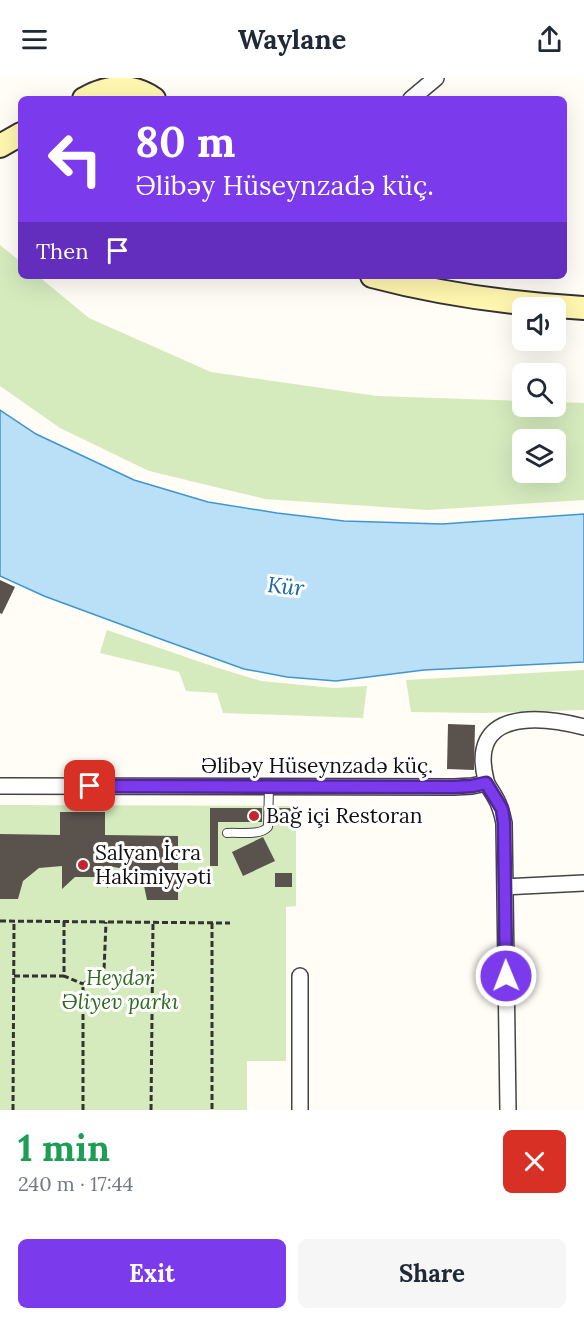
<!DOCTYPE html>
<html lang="en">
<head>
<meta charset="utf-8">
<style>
  :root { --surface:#fff; --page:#f6f6f7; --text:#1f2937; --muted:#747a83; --accent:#7c3aed }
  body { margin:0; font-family:Lora,serif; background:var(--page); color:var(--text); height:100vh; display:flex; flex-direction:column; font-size:22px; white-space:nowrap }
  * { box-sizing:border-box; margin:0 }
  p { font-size:20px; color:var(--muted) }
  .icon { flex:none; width:33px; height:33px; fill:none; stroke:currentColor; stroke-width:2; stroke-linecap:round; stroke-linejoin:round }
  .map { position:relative; height:1032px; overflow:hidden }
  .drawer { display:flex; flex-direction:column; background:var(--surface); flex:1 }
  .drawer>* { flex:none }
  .banner { position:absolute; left:18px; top:18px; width:549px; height:183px; border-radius:9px; box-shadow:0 6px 24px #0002; background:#7c3aed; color:#fff; overflow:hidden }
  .tools { position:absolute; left:512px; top:219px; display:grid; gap:12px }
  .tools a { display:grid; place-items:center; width:54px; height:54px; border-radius:9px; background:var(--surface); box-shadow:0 6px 24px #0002; font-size:30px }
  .pin { position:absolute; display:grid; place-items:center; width:51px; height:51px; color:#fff; margin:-26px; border-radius:12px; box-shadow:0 3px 9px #0006 }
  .me { position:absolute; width:66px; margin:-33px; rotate:359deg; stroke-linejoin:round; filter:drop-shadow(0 0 4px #0008) }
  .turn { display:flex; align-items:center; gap:21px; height:126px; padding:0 18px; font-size:27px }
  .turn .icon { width:78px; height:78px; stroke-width:2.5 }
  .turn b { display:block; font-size:42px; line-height:51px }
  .then { display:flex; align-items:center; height:57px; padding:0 18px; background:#0003; gap:12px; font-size:22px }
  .round { display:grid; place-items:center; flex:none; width:63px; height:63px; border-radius:9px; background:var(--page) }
  .summary { display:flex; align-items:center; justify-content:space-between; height:102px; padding:0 18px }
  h1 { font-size:36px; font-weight:700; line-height:45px; color:#1e9e55 }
  .primary-button { display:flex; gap:12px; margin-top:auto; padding:12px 18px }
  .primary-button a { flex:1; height:69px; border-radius:9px; background:var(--accent); color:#fff; font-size:24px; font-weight:700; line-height:69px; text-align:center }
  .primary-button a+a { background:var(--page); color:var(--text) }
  header { display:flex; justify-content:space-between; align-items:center; height:78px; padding:0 18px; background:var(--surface); font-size:27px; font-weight:700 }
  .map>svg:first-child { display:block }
  .green { fill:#d5ebbd; fill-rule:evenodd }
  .water { fill:#b9e0f7; stroke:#3f96cf; stroke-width:1.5 }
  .building { fill:#5a524d }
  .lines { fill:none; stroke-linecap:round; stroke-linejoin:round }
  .lane-casing { stroke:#444; stroke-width:10 }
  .street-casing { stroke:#444; stroke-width:18 }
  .secondary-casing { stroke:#333; stroke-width:26 }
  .path { stroke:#333; stroke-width:3; stroke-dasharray:6 3; stroke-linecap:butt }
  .lane { stroke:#fff; stroke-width:8 }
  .street { stroke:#fff; stroke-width:15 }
  .secondary { stroke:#fff6b0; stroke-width:22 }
  .route-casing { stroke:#51269a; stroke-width:15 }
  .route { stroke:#7c3aed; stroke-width:10 }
  .poi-dot { fill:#c4262e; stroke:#fff; stroke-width:2 }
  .labels { text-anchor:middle; stroke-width:6; stroke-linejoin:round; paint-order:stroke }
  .street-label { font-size:21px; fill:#111; stroke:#fff }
  .poi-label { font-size:21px; fill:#111; stroke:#fff; text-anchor:start }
  .park-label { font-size:21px; font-style:italic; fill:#2f6b1f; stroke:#fff }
  .water-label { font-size:22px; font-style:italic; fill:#1768a6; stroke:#fff }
</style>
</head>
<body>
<header><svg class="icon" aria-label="menu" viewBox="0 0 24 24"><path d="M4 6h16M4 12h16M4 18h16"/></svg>Waylane<svg class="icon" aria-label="share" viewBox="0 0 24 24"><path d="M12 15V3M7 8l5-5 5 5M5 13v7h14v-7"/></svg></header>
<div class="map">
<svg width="584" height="1032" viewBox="0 0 584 1032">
  <rect width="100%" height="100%" fill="#fffdf5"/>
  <g class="green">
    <path d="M0,167l21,17v14h17l51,42 122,54 166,24 145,5v5h33v-4l29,1v97l-156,10 -163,-11 -116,-28 -89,-43 -60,-42zM522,362h33v32h-33z"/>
    <path d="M107,552l108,37 46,14 73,7 33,-2 -4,32 -140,-5 -6,-20 -31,-2 -7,-19 -79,-19z"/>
    <path d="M584,592v40l-102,3 -71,-1 -5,-32z"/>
    <path d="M0,727l296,1v100l-10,1v154h-39v49h-247z"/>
  </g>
  <path class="water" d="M0,332l36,24 98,46 74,22 69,11 67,8 98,3 142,-10v148l-160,8 -88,11 -49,-4 -43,-8 -78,-28 -122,-45 -44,-20z"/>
  <g class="building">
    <path d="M0,502l15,7 -13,27 -2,-1z"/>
    <path d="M448,646l27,1 -1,45 -27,-1z"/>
    <path d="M210,730h52v14h-44v44h-8z"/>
    <rect x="274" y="730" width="19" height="17"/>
    <path d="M60,734h45v23l73,1v64h-31l-4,-19 -13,-11 -22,-4v22l-13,-11h-20l-13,12v-23l-23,2 -16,13 -5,18h-18v-65l60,1z"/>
    <path d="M263,759l12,24 -32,15 -11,-24z"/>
    <rect x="275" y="795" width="17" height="14"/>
  </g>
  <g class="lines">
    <g class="lane-casing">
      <path id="lane" d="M227,755c12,-1 33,3 41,-6l1,-40"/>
    </g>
    <g class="street-casing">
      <g id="street">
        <path d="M411,21l25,-21"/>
        <path d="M0,708l454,1 18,-1 14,-3"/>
        <path d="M505,809l79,-4"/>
        <path d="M300,898v134"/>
        <path d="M508,1032l-4,-287c-2,-10 -4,-18 -9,-26 -3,-6 -8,-11 -9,-17 -18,-70 52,-65 98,-53"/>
      </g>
    </g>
    <g class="secondary-casing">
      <g id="secondary">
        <path d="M84,21c22,-13 48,-16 70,0"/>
        <path d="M0,68l21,-12"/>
        <path d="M372,198c68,18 141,28 212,32"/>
      </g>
    </g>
    <g class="path">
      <path d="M0,843l230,2"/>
      <path d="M64,843v55l19,8"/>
      <path d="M212,845v187"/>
      <path d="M14,898h50"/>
      <path d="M13,1032l1,-189"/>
      <path d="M83,1032v-126l21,-13 2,-49"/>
      <path d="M151,1032l2,-188"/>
    </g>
    <use href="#lane" class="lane"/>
    <use href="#street" class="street"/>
    <use href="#secondary" class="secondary"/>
  </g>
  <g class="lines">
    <g class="route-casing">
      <path id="route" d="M90,708l364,1 18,-1 14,-3 16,26 2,14 2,153"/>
    </g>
    <use href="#route" class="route"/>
  </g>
  <g class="poi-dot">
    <circle cx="254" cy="738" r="6"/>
    <circle cx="83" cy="787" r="6"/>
  </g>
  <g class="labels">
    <g class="street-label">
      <text x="317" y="695">Əlibəy Hüseynzadə küç.</text>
    </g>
    <g class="poi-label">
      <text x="266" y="745">Bağ içi Restoran</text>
      <text x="95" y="782">Salyan İcra<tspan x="95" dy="24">Hakimiyyəti</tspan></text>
    </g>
    <g class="park-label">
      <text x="120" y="907">Heydər<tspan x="120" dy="24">Əliyev parkı</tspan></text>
    </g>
    <g class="water-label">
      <text transform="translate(286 508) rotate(6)" y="8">Kür</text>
    </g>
  </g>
</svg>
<div class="tools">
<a><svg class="icon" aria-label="sound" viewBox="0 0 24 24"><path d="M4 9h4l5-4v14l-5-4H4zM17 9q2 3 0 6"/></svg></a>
<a><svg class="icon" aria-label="search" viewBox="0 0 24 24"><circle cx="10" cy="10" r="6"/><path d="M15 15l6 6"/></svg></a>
<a><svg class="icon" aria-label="layers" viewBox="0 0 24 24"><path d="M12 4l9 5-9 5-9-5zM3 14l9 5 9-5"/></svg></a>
</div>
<div class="pin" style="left:90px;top:708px;background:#d93025"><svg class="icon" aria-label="arrive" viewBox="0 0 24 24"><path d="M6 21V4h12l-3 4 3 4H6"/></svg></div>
<svg class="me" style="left:506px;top:898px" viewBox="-20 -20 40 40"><circle r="17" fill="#7c3aed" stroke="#fff" stroke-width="3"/><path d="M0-11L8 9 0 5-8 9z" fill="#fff"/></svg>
<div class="banner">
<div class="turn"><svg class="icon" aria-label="left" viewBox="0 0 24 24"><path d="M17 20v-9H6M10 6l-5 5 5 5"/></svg><div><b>80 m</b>Əlibəy Hüseynzadə küç.</div></div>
<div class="then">Then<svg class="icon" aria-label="arrive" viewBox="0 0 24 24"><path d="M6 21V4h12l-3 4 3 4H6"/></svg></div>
</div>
</div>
<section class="drawer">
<div class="summary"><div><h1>1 min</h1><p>240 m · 17:44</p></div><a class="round" style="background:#d93025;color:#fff"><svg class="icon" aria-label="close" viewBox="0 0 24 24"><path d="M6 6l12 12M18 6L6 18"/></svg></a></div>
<div class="primary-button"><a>Exit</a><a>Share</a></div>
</section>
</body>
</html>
